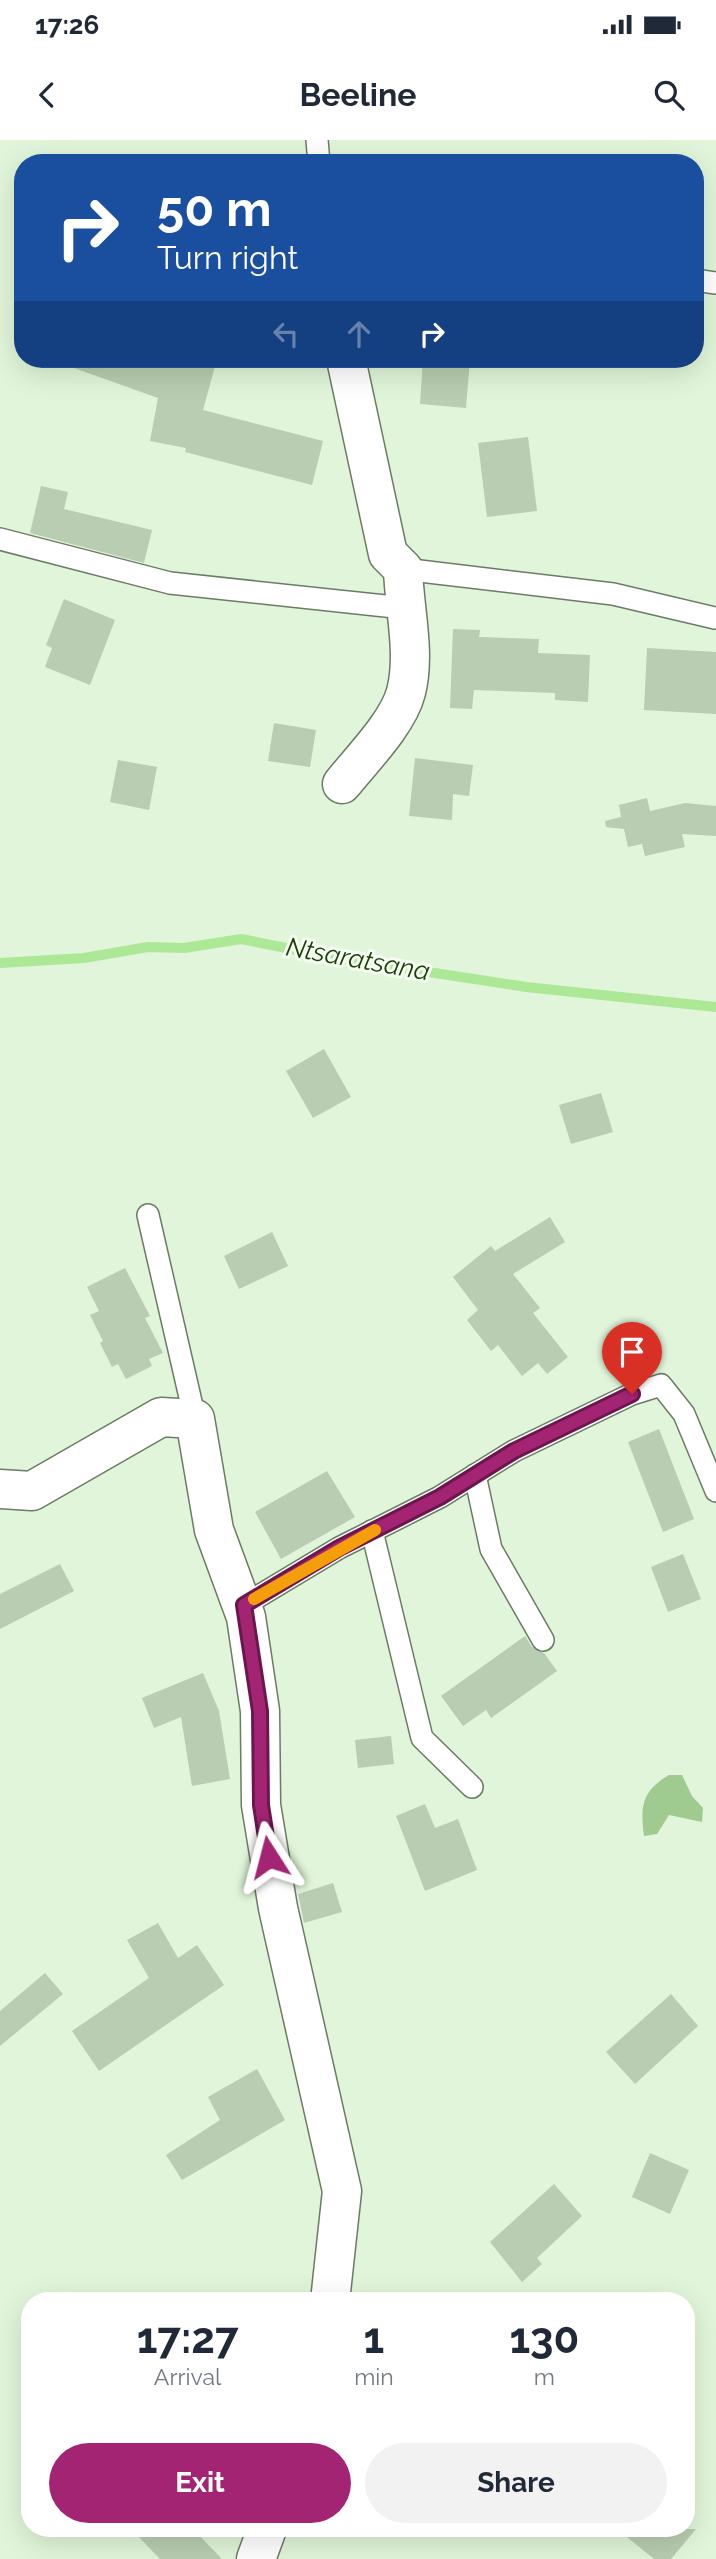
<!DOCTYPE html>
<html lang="en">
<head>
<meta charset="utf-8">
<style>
  :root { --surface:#fff; --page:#f2f2f3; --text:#1f2937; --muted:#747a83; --accent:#a42474 }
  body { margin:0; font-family:Raleway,sans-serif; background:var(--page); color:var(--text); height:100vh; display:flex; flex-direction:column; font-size:26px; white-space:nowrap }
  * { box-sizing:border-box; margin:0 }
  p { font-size:23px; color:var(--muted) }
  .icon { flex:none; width:38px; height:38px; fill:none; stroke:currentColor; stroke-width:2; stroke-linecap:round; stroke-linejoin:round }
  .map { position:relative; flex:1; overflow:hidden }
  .panel { position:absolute; left:21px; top:2152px; width:674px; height:245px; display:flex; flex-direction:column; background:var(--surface); border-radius:28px; box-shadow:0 7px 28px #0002 }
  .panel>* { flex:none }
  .guide { position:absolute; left:14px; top:14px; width:690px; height:214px; border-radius:28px; box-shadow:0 7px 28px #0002; background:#1a4fa0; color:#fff; overflow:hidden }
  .pin { position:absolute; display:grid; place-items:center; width:60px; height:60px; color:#fff; margin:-72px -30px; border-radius:50% 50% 50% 0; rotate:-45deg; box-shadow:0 0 7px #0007 }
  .pin .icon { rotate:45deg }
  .me { position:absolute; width:77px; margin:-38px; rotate:351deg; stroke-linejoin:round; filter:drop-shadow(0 0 5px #0008) }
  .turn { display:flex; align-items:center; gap:24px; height:147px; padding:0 28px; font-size:32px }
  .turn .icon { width:91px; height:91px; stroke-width:2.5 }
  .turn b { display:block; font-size:49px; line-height:60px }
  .lanes { display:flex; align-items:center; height:66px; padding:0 28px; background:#0003; justify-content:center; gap:35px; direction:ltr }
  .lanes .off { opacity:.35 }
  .eta { display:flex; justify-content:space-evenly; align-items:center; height:119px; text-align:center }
  .eta b { font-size:42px; font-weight:700; line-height:49px }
  .button { display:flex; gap:14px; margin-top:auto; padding:14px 28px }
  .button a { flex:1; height:80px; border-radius:42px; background:var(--accent); color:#fff; font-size:28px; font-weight:700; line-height:80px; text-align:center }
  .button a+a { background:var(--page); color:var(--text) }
  .status { display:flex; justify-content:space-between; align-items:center; height:49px; padding:0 35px; background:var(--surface); direction:ltr }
  .status svg { height:19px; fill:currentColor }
  header { display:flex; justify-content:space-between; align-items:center; height:91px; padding:0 28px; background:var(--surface); font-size:32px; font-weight:700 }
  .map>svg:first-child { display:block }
  .grass { fill:#a0cb90 }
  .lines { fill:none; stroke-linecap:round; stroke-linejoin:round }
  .stream { stroke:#ade897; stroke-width:10 }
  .building { fill:#b8cdb1 }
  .service-casing { stroke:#6a7c63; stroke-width:24 }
  .minor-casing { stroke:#6a7c63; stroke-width:41 }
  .service { stroke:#fff; stroke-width:21 }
  .minor { stroke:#fff; stroke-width:38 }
  .route-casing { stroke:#6b174b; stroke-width:18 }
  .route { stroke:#a42474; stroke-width:12 }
  .slow { stroke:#f59e0b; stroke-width:12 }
  .labels { text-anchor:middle; stroke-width:6; stroke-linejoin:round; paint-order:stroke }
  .water-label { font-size:26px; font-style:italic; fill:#1a3f07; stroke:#f6fef3 }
</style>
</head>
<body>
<div class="status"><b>17:26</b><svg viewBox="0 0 49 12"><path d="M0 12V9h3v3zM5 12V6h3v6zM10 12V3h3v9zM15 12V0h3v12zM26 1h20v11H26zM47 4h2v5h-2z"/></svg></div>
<header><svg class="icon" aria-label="back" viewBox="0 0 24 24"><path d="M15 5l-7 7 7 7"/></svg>Beeline<svg class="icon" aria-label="search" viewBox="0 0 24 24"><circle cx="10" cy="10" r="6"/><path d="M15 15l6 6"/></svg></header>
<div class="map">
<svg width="716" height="2419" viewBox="0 0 716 2419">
  <rect width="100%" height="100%" fill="#e0f5d9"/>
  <path class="grass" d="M669,1635h13l10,21 11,12 -1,14 -33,-7 -12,19 -13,2c-4,-30 -2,-45 25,-61z"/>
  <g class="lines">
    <path class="stream" d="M0,823l84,-5 64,-11 36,1 57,-9 96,19 189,29 190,20"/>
  </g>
  <g class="building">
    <path d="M61,219h156l-14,51 120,31 -11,44 -127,-33 1,-4 -36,-7 8,-43 -98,-35z"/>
    <path d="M423,219h47l-4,49 -46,-4z"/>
    <path d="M528,297l9,74 -50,6 -9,-74z"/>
    <path d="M41,346l27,6 -4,17 88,21 -8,33 -114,-30z"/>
    <path d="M64,459l51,21 -25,65 -45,-18 7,-19 -6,-3z"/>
    <path d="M453,489l27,1 -1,7 60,2 -1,14 52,2 -2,47 -33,-2v-7l-81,-3 -2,19 -22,-1z"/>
    <path d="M647,508l69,4v62l-72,-4z"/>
    <path d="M274,583l42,7 -6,37 -42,-6z"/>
    <path d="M415,618l58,7 -4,31 -16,-2 -1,26 -43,-4z"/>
    <path d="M118,620l39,7 -8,43 -39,-8z"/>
    <path d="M647,658l3,13 35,-8 31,3v30l-34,-2 3,13 -40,9 -3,-12 -14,3 -4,-18 -18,-2 -1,-6 16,-4 -2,-12z"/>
    <path d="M324,909l27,48 -38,21 -27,-47z"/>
    <path d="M601,953l12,39 -42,12 -12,-39z"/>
    <path d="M550,1077l15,25 -52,32 27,34 -7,5 35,44 -21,17 -9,-11 -16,13 -24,-31 -7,6 -24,-31 11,-10 -25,-33 38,-31 4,5z"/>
    <path d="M272,1092l16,34 -49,23 -15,-33z"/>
    <path d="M125,1128l25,48 -5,2 18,35 -14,6 3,7 -26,13 -8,-15 -6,3 -12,-24 3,-2 -13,-26 9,-4 -12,-24z"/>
    <path d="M659,1289l35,90 -31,13 -35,-90z"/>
    <path d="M327,1331l28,46 -74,42 -26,-47z"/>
    <path d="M683,1414l18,45 -33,13 -17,-45z"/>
    <path d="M60,1424l14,27 -74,38v-35z"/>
    <path d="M525,1496l7,11 12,6 13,18 -66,47 -5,-8 -23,16 -22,-30z"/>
    <path d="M203,1533l16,38 11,68 -38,7 -11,-69 -27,11 -12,-30z"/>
    <path d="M391,1596l3,28 -36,4 -3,-28z"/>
    <path d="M425,1664l10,24 23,-9 19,51 -52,21 -29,-75z"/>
    <path d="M333,1743l9,29 -38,11 -6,-29z"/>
    <path d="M158,1783l20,35 19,-13 27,40 -125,86 -27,-40 77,-53 -22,-38z"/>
    <path d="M45,1833l18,21 -63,52v-35z"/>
    <path d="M671,1854l27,32 -63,58 -29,-32z"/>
    <path d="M257,1929l28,51 -103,60 -16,-25 54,-35 -12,-23z"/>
    <path d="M650,2013l39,17 -19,44 -38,-17z"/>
    <path d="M554,2044l28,32 -45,42 5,6 -20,18 -32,-40z"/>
    <path d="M131,2389h62l29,30h-62z"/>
    <path d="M617,2389h79l-25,30h-17z"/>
  </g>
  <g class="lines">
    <g class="service-casing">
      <g id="service">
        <path d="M317,0l2,23"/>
        <path d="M695,140l21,3"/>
        <path d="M0,399l170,44 234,25"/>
        <path d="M403,429l210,25 102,24"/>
        <path d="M148,1075l47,204"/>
        <path d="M475,1335l16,74 52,91"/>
        <path d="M372,1391l50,207 50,49"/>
        <path d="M244,1465l95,-57 101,-51 74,-46 118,-57 29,-9 23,29 32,77"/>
      </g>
    </g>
    <g class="minor-casing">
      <g id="minor">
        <path d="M342,644c20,-25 56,-61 64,-92 10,-39 -2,-84 -3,-123l-15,-15 -42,-195"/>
        <path d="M0,1349l32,2 129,-74 34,2 19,111 32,87 14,94 1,94 17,103 64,283 -12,110"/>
        <path d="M256,2419l11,-30"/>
      </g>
    </g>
    <use href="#service" class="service"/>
    <use href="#minor" class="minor"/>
  </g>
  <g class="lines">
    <g class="route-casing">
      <path id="route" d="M269,1717l-8,-52 -1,-94 -16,-106 95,-57 101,-51 74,-46 118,-57"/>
    </g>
    <use href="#route" class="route"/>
    <path class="slow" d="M254,1459l121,-69"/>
  </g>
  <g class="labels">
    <g class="water-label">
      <text transform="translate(358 819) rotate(10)" y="9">Ntsaratsana</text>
    </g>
  </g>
</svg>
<div class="pin" style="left:632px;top:1254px;background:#d93025"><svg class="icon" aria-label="arrive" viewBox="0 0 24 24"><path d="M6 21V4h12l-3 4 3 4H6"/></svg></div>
<svg class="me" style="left:269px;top:1717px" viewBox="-20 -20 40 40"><path d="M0-17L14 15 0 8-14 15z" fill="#a42474" stroke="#fff" stroke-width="4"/></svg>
<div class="guide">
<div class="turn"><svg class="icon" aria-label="right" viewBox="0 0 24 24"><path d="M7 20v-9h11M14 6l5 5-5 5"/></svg><div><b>50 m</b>Turn right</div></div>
<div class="lanes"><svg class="icon off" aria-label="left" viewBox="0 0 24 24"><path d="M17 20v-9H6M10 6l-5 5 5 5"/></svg><svg class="icon off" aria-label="ahead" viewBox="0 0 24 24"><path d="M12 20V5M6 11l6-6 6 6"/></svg><svg class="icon" aria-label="right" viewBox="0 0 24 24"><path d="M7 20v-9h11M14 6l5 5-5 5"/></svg></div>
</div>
<section class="panel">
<div class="eta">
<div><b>17:27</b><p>Arrival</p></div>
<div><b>1</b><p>min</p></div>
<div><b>130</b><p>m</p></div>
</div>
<div class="button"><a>Exit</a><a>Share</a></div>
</section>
</div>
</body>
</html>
